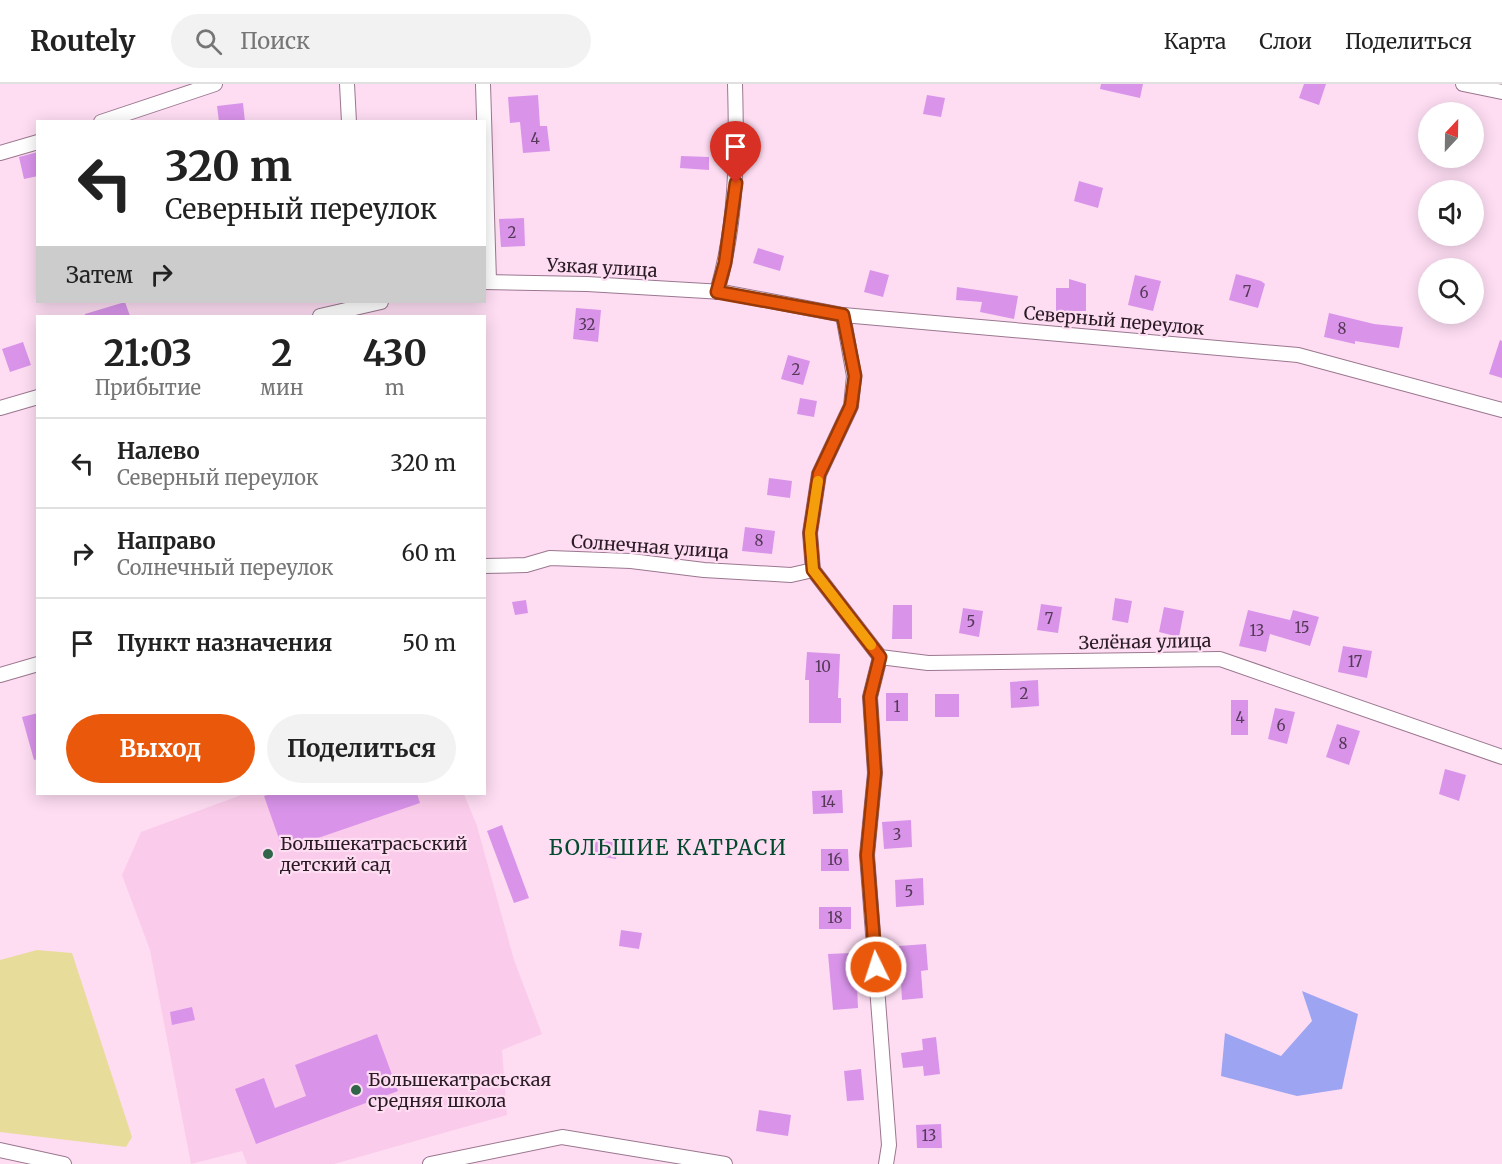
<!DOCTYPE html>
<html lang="ru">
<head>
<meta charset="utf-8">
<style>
  :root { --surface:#fff; --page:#f2f2f2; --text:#222; --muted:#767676; --line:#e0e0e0; --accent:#ea580c }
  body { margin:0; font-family:Merriweather,serif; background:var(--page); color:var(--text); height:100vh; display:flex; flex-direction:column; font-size:22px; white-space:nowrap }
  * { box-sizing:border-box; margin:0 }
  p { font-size:20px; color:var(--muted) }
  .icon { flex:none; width:33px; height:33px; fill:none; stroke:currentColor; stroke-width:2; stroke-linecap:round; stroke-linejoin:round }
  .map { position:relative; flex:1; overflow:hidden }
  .drawer { position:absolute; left:36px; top:231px; width:450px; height:480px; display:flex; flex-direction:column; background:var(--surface); border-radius:0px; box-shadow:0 3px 15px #0003 }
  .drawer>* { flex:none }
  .guide { position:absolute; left:36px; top:36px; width:450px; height:183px; border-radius:0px; box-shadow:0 3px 15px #0003; background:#fff; color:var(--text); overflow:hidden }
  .needle { width:39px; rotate:22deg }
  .buttons { position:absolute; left:1418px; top:18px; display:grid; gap:12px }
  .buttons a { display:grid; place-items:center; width:66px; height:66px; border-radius:50%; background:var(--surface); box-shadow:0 3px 15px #0003; font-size:30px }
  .pin { position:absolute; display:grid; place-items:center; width:51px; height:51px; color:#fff; margin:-62px -26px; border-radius:50% 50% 50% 0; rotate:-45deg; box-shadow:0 0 6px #0007 }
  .pin .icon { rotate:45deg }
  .me { position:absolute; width:66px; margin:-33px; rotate:356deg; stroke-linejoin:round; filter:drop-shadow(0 0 4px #0008) }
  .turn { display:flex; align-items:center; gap:21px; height:126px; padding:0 30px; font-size:27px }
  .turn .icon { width:78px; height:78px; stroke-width:2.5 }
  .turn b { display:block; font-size:42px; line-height:51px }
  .then { display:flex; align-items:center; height:57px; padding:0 30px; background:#0003; gap:12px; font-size:22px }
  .eta { display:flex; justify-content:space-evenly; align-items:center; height:102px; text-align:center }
  .eta b { font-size:36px; font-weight:700; line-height:42px }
  .button { display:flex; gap:12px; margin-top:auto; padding:12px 30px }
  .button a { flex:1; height:69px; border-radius:36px; background:var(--accent); color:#fff; font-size:24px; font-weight:700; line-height:69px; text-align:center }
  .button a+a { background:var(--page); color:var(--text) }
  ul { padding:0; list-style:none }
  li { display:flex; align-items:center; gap:18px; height:90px; padding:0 30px; border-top:2px solid var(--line) }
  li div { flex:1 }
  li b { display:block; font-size:22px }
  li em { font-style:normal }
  header { display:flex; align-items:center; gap:36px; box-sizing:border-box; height:84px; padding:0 30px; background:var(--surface); border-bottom:2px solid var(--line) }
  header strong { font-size:28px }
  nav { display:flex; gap:33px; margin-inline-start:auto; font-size:21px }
  .search { width:420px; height:54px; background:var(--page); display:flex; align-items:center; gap:15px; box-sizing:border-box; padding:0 21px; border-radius:33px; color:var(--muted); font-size:22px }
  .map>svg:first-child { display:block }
  .built { fill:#facbea }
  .green { fill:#e8dc9a }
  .water { fill:#9da4f1 }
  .building { fill:#d994ea }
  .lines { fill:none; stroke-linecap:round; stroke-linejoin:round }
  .minor-casing { stroke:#9b778f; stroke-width:16 }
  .minor { stroke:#fff; stroke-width:14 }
  .route-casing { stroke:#983908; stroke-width:15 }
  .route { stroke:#ea580c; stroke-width:10 }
  .slow { stroke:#f59e0b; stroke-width:10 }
  .poi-dot { fill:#30654a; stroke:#feddf3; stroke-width:2 }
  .labels { text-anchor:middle; stroke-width:4.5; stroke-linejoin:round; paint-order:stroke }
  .number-label { font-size:15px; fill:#553956 }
  .street-label { font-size:18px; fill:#291b24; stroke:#feddf3 }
  .poi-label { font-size:18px; fill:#291b24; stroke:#feddf3; text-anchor:start }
  .quarter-label { font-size:21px; letter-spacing:1.5px; fill:#03492d; stroke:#feddf3 }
</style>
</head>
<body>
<header>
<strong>Routely</strong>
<div class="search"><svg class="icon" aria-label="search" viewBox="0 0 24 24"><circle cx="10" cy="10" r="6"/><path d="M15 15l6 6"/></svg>Поиск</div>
<nav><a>Карта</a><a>Слои</a><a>Поделиться</a></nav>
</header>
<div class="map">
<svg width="1502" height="1080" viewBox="0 0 1502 1080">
  <rect width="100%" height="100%" fill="#feddf3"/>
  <path class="built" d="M244,710h220l13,32 37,134 28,74 -40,16 5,65 -173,49h-87l-5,-13 -51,13 -41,-214 -28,-75 19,-43z"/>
  <path class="green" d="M37,866l35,3 60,184 -6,10 -126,-15v-172z"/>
  <path class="water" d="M1302,907l56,23 -16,75 -45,7 -76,-20 4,-43 56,23 31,-35z"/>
  <g class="building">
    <path d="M1101,0h42l-3,14 -40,-9z"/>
    <path d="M1304,0h22l-7,21 -20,-7z"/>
    <path d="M538,11l2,31h7l3,25 -27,2 -3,-31 -10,1 -2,-26z"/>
    <path d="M927,11l18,3 -4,19 -18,-3z"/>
    <path d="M243,19l2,19h-26l-2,-16z"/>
    <path d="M38,68v24l-14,3 -5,-22z"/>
    <path d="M681,72l28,1v13l-29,-2z"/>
    <path d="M1079,97l24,7 -5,20 -24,-7z"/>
    <path d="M524,134l1,28 -24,1 -2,-28z"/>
    <path d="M758,164l26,8 -4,15 -27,-8z"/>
    <path d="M870,186l19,5 -6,22 -19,-5z"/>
    <path d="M1236,190l25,7 4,3 -7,24 -29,-8z"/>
    <path d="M1135,191l26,6 -8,30 -25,-6z"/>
    <path d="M1069,195l17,5v27h-30v-23h13z"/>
    <path d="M957,203l61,9 -4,23 -34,-7 2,-10 -26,-2z"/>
    <path d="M125,218l5,14h-45v-2z"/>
    <path d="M576,224l25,2 -3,32 -25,-3z"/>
    <path d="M1329,229l45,11 29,3 -4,21 -44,-7v3l-31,-7z"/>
    <path d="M1500,256l2,1v37l-13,-4z"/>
    <path d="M23,258l8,23 -21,7 -8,-23z"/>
    <path d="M788,271l22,6 -7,24 -22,-6z"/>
    <path d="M800,314l17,3 -3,16 -17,-3z"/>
    <path d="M769,394l23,3 -2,17 -23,-3z"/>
    <path d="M745,443l30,4 -3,23 -30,-3z"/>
    <path d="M1115,514l17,3 -4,22 -16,-3z"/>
    <path d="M526,516l2,13 -13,2 -3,-13z"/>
    <path d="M1041,520l21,3 -4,26 -21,-3z"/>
    <path d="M893,521h19v34h-20z"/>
    <path d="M1164,523l20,4 -5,26 -20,-5z"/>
    <path d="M963,524l20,3 -4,26 -20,-4z"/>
    <path d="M1248,526l42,10 3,-10 26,7 -9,29 -40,-12 -4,18 -27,-6z"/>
    <path d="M1343,562l29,5 -5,27 -29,-6z"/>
    <path d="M807,568l33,2 -2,44h3v25h-32v-43h-4z"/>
    <path d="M1038,596l1,26 -28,2 -1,-26z"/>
    <rect x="886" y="609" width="22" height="28"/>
    <rect x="935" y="610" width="24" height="23"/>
    <rect x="1231" y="616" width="17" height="35"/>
    <path d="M1275,624l20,4 -8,32 -19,-5z"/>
    <path d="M38,629v46l-4,1 -12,-43z"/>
    <path d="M1337,640l23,7 -11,34 -23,-8z"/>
    <path d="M1445,685l21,6 -7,26 -20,-7z"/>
    <path d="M842,706l1,23 -30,1 -1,-23z"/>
    <path d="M270,710h147l3,9 -137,47 -19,-54z"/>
    <path d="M911,736l1,27 -28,2 -2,-27z"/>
    <path d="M502,741l27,73 -15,5 -27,-72z"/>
    <path d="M596,756l23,3 -3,16 -23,-4z"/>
    <path d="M821,765h27l1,22h-28z"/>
    <path d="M923,794l1,27 -28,2 -1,-27z"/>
    <rect x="819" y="823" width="32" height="22"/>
    <path d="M621,846l21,3 -3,16 -20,-3z"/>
    <path d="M926,860l2,26 -7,1 2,27 -21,2 -3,-54z"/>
    <path d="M851,869l1,32h5l1,23 -25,2 -5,-56z"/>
    <path d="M192,923l3,13 -23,5 -2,-13z"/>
    <path d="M377,950l21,57 -142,53 -21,-55 29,-11 11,30 31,-12 -11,-31z"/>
    <path d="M936,953l4,37 -16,2 -1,-10 -20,2 -2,-15 22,-3 -1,-11z"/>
    <path d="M861,985l3,31 -17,1 -3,-30z"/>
    <path d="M759,1026l32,5 -3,21 -32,-5z"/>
    <path d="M941,1040l1,24h-25l-1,-23z"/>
  </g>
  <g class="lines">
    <g class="minor-casing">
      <g id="minor">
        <path d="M347,0l2,38"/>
        <path d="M483,0l6,197"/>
        <path d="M1463,0l39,8"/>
        <path d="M101,38l114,-38"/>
        <path d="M0,69l38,-11"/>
        <path d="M484,198l103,2 136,8 120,23 455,40 204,55"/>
        <path d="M717,208c20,-69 20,-137 18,-208"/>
        <path d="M843,231l11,61 -3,30 -32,68 -9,59 3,37 67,87 -10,40 5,76 -8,82 22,290 -3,19"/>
        <path d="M320,232l61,-14"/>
        <path d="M0,324l38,-11"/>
        <path d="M484,482l42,-1 24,-7 81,3 73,9 87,5 22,-5"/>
        <path d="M880,573l48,6 292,-4 282,98"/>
        <path d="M0,591l38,-11"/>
        <path d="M0,1066l64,14"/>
        <path d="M430,1080l132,-27 163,27"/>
      </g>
    </g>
    <use href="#minor" class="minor"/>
  </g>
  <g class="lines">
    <g class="route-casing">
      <path id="route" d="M736,99l-11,80 -8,29 126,23 12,61 -4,30 -32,68 -9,59 3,37 67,87 -10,40 5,76 -8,82 9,112"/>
    </g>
    <use href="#route" class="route"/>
    <path class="slow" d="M818,397l-8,52 3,37 58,75"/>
  </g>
  <g class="poi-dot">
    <circle cx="268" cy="770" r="6"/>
    <circle cx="356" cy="1006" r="6"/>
  </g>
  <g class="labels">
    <g class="number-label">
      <text x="535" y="60">4</text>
      <text x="512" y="154">2</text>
      <text x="1247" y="213">7</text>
      <text x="1144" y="214">6</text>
      <text x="587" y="246">32</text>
      <text x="1342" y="250">8</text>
      <text x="796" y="291">2</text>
      <text x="759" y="462">8</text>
      <text x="1049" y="540">7</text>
      <text x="971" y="543">5</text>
      <text x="1302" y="549">15</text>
      <text x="1257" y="552">13</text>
      <text x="1355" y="583">17</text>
      <text x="823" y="588">10</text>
      <text x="1024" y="615">2</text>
      <text x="897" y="628">1</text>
      <text x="1240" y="639">4</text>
      <text x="1281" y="647">6</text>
      <text x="1343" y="665">8</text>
      <text x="828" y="723">14</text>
      <text x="897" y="756">3</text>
      <text x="835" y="781">16</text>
      <text x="909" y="813">5</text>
      <text x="835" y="839">18</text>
      <text x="929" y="1057">13</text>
    </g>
    <g class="street-label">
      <text transform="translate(602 184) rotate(3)" y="6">Узкая улица</text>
      <text transform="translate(1114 237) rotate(5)" y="6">Северный переулок</text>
      <text transform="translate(650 463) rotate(4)" y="6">Солнечная улица</text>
      <text transform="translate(1145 558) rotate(-1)" y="6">Зелёная улица</text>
    </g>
    <g class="poi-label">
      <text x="280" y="766">Большекатрасьский<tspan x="280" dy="21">детский сад</tspan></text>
      <text x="368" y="1002">Большекатрасьская<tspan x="368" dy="21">средняя школа</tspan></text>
    </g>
    <g class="quarter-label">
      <text x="668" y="771">БОЛЬШИЕ КАТРАСИ</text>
    </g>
  </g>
</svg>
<div class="buttons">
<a><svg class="needle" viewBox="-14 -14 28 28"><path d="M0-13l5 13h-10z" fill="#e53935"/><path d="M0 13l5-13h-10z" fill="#767676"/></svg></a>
<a><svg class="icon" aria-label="sound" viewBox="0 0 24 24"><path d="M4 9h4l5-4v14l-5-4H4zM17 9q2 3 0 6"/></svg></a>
<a><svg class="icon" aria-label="search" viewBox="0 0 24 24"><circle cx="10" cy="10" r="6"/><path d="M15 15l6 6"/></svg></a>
</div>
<div class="pin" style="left:736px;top:99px;background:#d93025"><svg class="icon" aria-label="arrive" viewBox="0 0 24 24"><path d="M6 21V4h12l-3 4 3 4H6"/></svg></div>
<svg class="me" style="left:876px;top:883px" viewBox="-20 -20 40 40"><circle r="17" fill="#ea580c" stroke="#fff" stroke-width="3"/><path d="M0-11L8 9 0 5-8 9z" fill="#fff"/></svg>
<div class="guide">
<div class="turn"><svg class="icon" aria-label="left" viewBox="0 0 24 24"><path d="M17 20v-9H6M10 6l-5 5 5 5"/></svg><div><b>320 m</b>Северный переулок</div></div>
<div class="then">Затем<svg class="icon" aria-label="right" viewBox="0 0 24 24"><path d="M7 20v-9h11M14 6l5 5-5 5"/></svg></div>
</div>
<section class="drawer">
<div class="eta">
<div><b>21:03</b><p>Прибытие</p></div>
<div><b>2</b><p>мин</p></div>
<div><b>430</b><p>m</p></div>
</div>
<ul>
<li><svg class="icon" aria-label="left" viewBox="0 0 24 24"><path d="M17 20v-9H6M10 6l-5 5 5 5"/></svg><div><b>Налево</b><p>Северный переулок</p></div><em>320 m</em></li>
<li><svg class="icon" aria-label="right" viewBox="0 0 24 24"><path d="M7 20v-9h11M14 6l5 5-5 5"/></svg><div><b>Направо</b><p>Солнечный переулок</p></div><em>60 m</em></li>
<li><svg class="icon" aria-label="arrive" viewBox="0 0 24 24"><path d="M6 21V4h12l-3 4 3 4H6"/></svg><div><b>Пункт назначения</b></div><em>50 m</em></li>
</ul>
<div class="button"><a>Выход</a><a>Поделиться</a></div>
</section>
</div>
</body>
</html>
